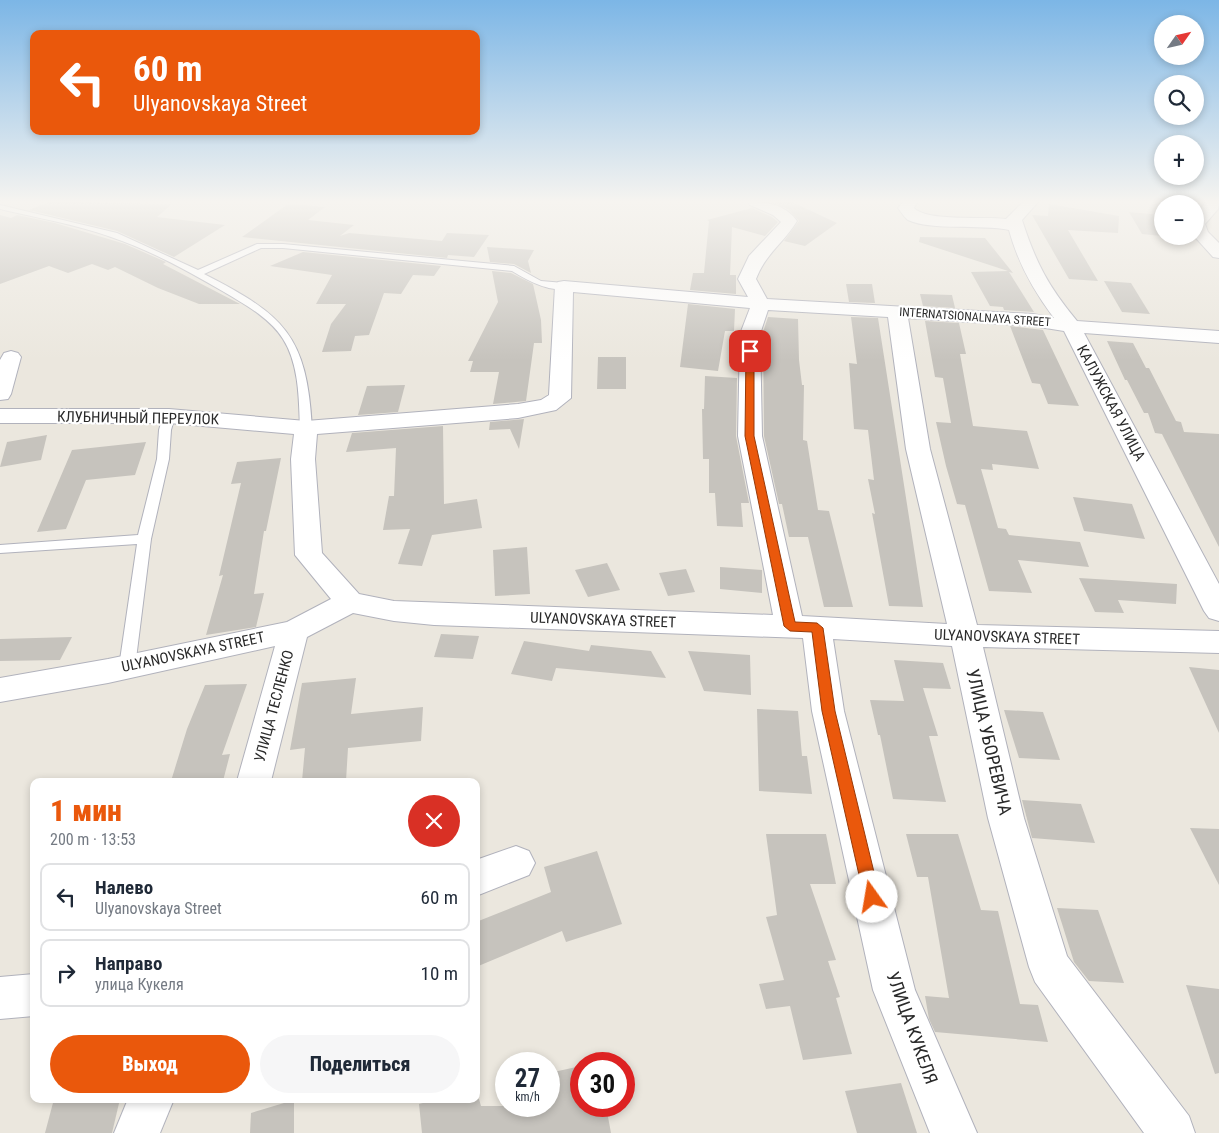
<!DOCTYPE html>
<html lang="ru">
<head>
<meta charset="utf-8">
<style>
  :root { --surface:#fff; --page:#f6f6f7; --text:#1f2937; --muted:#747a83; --line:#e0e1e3; --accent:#ea580c }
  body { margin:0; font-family:"Roboto Condensed",sans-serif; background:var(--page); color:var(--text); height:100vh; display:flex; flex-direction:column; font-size:19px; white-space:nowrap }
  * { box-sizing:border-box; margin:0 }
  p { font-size:16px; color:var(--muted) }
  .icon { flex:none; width:28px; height:28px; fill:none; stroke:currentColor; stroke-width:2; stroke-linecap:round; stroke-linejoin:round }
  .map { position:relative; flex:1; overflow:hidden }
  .panel { position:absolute; left:30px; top:778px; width:450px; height:325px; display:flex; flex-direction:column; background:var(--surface); border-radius:10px; box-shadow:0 2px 8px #0003 }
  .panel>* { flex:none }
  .top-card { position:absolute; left:30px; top:30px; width:450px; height:105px; border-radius:10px; box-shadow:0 2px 8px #0003; background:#ea580c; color:#fff; overflow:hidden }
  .needle { width:32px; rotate:56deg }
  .fabs { position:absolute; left:1154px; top:15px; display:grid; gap:10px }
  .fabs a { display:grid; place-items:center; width:50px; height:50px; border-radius:50%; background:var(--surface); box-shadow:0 2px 8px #0003; font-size:25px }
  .speed { position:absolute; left:495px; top:1052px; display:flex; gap:10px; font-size:25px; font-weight:700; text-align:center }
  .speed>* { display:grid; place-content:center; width:65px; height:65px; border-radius:50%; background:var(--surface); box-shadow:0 2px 8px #0003; line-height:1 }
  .speed small { font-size:12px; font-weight:400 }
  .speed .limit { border:8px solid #d22; background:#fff; color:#111 }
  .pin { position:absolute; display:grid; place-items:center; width:42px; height:42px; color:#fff; margin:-21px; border-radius:10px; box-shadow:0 2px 8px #0006 }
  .me { position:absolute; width:55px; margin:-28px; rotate:347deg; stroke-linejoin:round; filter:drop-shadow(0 0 4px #0008) }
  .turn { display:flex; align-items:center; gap:18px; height:105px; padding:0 20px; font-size:22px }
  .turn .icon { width:65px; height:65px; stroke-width:2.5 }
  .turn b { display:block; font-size:35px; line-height:42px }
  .round { display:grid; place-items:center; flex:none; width:52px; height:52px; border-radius:26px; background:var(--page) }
  .head { display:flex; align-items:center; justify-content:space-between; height:85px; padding:0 20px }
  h1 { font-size:30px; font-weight:800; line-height:38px; color:var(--accent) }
  .action { display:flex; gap:10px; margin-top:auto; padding:10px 20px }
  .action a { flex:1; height:58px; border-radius:30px; background:var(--accent); color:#fff; font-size:20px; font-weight:800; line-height:58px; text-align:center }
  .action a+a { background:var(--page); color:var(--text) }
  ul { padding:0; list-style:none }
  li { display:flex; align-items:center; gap:15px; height:68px; margin:0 10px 8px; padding:0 10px; border:2px solid var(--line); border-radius:10px }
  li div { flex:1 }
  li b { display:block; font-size:19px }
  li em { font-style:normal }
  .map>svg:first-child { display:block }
  .building { fill:#c6c3bd }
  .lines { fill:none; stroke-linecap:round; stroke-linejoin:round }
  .service-casing { stroke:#b1b2bc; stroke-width:2 }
  .minor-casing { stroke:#b1b2bc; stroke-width:2 }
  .service { fill:#fff; fill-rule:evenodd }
  .minor { fill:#fff; fill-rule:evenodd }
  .route { fill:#ea580c; stroke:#983908 }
  .labels { text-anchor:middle; stroke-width:4.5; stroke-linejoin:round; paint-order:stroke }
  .far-street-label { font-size:12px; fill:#2a2a2a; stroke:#fff }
  .street-label { font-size:15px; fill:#2a2a2a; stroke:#fff }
  .near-street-label { font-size:18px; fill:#2a2a2a; stroke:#fff }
</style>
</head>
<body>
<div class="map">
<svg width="1219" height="1133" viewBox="0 0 1219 1133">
  <rect width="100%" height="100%" fill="#ebe7de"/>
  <g class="building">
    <path d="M49,202l123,2 -15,13 68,8 -51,32 -57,-26 -88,-21z"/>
    <path d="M792,202l45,21 -32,23 -21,-5 15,-20 -11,-12 -16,-6z"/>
    <path d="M288,204l37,3 -17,13 46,5 -14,11 9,-3 93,8 5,-8 42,2 -15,22 -26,-2 -1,3 -205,-21z"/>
    <path d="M1049,204l70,12 -1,17 -50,-3 30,51 -29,-2 -37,-64 16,1z"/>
    <path d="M752,208l20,9 6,5 -13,14 -33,-9 -2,48h6v19l-46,-4 3,-17h11l5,-52 -2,-1z"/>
    <path d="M1129,212l33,3v21l-20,-2z"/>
    <path d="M0,215l11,3 6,-3 38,8 70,21 41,18 -3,2 77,40h-41l-41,-16 -43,-21 -7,3 -16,-6 -24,9 -19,-7 -49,18z"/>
    <path d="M920,237l65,1 28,35 -4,-1 25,40 -30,-2 -1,-3 -13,-1 -19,-34 37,-1 -89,-29z"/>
    <path d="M487,247l47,3 -6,11 3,12 -17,-9 -24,-2z"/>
    <path d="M303,252l138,14 -7,10 -21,-1 -12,19 -17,-1 -15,42 -14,1 -4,15 -29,1 9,-28 15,-20h-30l16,-29 -62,-9z"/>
    <path d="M492,271l19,2 22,11 8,36 1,23h-8l-8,58 -33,3 6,-32h-29l3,-11h-5l30,-59z"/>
    <path d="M1104,281l27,2 19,31 -28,-2z"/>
    <path d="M846,284h26l3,19 -26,-1z"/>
    <path d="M920,294l32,1 3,13 -32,-2z"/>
    <path d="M688,304l47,5 -1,22h-9l-7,40 -38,-4z"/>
    <path d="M768,317l30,2 1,41 3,25h2l-1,55 4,1 11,69 11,1 24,96h-29l-16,-70h-19l-7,-33h-3l-15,-68 -1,-104z"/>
    <path d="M851,317l27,1 45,289 -34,-1 -17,-93 3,1 -7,-35 6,1 -6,-50 -14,-1 -5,-66 8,1z"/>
    <path d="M925,321l34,2 7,31h-6l13,72 54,5 12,38 -47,-5 1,6 -12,-1 17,59 8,1 3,6 71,7 9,25 -71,-7 14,33 -43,-2 -24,-86 -8,-1 -11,-38 -10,-44 15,1 -8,-45 -8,-1z"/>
    <path d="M1010,326l33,4 36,76 -31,-2 -8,-20 -8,-1z"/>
    <path d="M1107,341l26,2 13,25h3l27,53 5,1 3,10 35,2v113l-57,-113 -7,-1 -7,-20h-4l-17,-33h-2z"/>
    <path d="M598,357h28v32h-29z"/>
    <path d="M705,376l32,2 -1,58 13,67h-8l2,24 -26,-1 -2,-33h-6v-34h-6l-1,-50h2z"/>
    <path d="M405,385l-7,27 -40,3 9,-29z"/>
    <path d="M524,419l-5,30 -9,-20 -21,1 1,-8z"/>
    <path d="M443,426l1,78 33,-5 5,29 -50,7 -10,31 -24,-2 12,-35 -27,1 6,-34h5l2,-48 -50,4 6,-19z"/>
    <path d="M47,435l-6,25 -41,7 7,-25z"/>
    <path d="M146,442l-11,33 -49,5 -20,49 -29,3 35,-82z"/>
    <path d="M281,458l-15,73h-2l-10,63 10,-1 -8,34 -50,8 17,-60 -4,1 22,-93 -10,1 6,-22z"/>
    <path d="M1073,497l59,7 13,35 -61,-8z"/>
    <path d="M527,547l3,47 -35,2 -2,-46z"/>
    <path d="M607,563l13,27 -32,7 -13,-27z"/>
    <path d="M720,567l42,3v23l-42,-4z"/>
    <path d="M686,569l9,23 -27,4 -9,-23z"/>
    <path d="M1079,578l98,6 -1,20 -58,-4 6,13 -29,-1z"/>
    <path d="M441,634l38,2 -6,23 -39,-2z"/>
    <path d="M72,637l-12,23 -60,1v-22z"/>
    <path d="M524,641l65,10 2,-6 60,6 15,27 -110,-10 -4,13 -41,-7z"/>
    <path d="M688,651l62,4 1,40 -47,-4z"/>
    <path d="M894,660l49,3 8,26 -28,-1 15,48h-9l17,66 -53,-3 -13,-64h-2l-8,-35 34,1z"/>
    <path d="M1189,667l30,3v63z"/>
    <path d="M356,678l-5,36 72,-7 -2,34 -73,7 -2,33h-44l3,-33 -15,2 12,-67z"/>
    <path d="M247,684l-25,71 8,-1 -7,27h-52l16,-52 18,-44z"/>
    <path d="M757,709l41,2 4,45h5l5,38 -53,-3z"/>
    <path d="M1004,710l39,2 17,48 -41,-2z"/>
    <path d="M1022,800l59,4 14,39 -63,-5z"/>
    <path d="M1190,828l29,1v56z"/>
    <path d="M766,834h60l10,50h-26l26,76 -8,1 12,36 -4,1 16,56 -49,6 -13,-54 -24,3 -7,-25 25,-4 -18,-63 11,-2z"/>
    <path d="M906,834h52l23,76 17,1 22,93 18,1 10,37 -113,-10 -6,-13 -4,-23 24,2 -21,-121h-11z"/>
    <path d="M597,851l25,73 -56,18 -4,-11 -86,36v-45l75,-30 -7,-25z"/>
    <path d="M1057,908l41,2 26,73 -35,-2 -15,-19z"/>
    <path d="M1186,985l33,4v84l-4,1z"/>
    <path d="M581,1066v40h25l5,27h-189l-3,-29 19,-5h41l2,7h68v-33z"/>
    <path d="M901,1083l16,50h-60l-12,-42z"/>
    <path d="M54,1099h66l-8,34h-67z"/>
    <path d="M294,1100v33h-44l1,-20z"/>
  </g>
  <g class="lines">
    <g class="service-casing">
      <g id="service">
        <path d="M0,205l117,28 81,37 59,-26h26l231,22 27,15 23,2 5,3c-14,10 -44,-7 -57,-15l-229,-23h-22l-57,26c80,41 103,61 108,154l-6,3 -6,-3c-1,-29 -1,-64 -17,-89 -13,-21 -39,-35 -59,-47 -36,-21 -74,-42 -113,-55 -36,-13 -74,-19 -111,-28z"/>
        <path d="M169,413l6,3 -4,14 -2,29 -18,80 -16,128 -3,4 -5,2 -5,-2 -3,-4 18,-123 -137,9v-8l138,-10 19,-76 2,-29 4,-14z"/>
      </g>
    </g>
    <g class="minor-casing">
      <g id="minor">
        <path d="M748,202c18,0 37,2 49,19 -14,23 -31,32 -41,58l11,20 266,15 21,4c-21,-28 -36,-55 -45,-88 -27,-6 -78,1 -101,-10 -3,-2 -7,-8 -10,-12l5,-6h14l-3,6c13,14 71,8 92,11l17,-17h15l-16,18c14,43 26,66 55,101l142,10v12l-135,-10 135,251v37l-10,-3 -5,-7 -140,-280 -31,-5 -125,-8 22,131 47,176 242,6v22l-236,-6 41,171 43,138 122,160 6,17h-51l-109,-151 -6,-15 -41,-149 -36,-172 -119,-7 11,72 71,279 62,143h-47l-57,-143 -61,-279 -9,-73 -369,-13 -40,-4 -41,-8 -46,24 -36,144h-34l38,-135 -167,37 -108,19v-24l108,-19 179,-37 44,-23 -36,-44 -4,-96 3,-25 -125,-11h-169v-14h169l137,12 212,-17 23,-4 8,-5 6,-109 3,-4 6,-1 184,16 -10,-18 11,-23 32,-34 -8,-7 -23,-10zM573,292l177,16 -10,26 -2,102 35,179 -379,-14 -35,-7 -37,-41 -7,-94 2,-25 201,-16 38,-8 15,-12zM768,310l120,7 18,132 41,175 -145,-8 -40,-180 -2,-102z"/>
        <path d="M1206,202h13l-1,7 -13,15 3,8 11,11v15l-6,-1 -19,-21 1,-20z"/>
        <path d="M11,351l7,2 3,4 -10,37 -3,5 -8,1v-40l4,-7z"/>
        <path d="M516,846l13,5 6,12 -6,12 -53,21v-36z"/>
        <path d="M34,974v42l-34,3v-42z"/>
        <path d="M128,1099h46l-14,34h-46z"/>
      </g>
    </g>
    <use href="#service" class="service"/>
    <use href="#minor" class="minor"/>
  </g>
  <linearGradient id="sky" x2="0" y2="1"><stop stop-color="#7cb6e6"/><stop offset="0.56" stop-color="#f6f4f0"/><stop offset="1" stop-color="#f6f4f0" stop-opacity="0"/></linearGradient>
  <rect width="1219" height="360" fill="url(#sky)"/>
  <path class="route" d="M750,348l4,3v85l41,186 22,1 6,5 12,83 45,186 -2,5 -6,2 -5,-2 -3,-5 -42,-186 -10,-79 -22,-1 -6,-5 -39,-190 1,-85z"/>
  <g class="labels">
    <g class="far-street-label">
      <text transform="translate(975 317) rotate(4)" y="4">INTERNATSIONALNAYA STREET</text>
    </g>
    <g class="street-label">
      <text transform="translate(1111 403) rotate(62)" y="5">КАЛУЖСКАЯ УЛИЦА</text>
      <text transform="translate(138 418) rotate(1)" y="5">КЛУБНИЧНЫЙ ПЕРЕУЛОК</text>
      <text transform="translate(603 620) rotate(2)" y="5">ULYANOVSKAYA STREET</text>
      <text transform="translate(1007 637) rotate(2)" y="5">ULYANOVSKAYA STREET</text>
      <text transform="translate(193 652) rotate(-12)" y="5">ULYANOVSKAYA STREET</text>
      <text transform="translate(274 706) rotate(-75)" y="5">УЛИЦА ТЕСЛЕНКО</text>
    </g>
    <g class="near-street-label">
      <text transform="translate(989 742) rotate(77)" y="6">УЛИЦА УБОРЕВИЧА</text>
      <text transform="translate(912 1028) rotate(70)" y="6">УЛИЦА КУКЕЛЯ</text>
    </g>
  </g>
</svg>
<div class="fabs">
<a><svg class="needle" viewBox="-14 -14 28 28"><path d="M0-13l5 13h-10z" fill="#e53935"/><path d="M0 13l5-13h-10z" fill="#747a83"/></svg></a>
<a><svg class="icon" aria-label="search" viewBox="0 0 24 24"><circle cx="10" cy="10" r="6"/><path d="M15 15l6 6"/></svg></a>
<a>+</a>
<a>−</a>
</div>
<div class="speed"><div>27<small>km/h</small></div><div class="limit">30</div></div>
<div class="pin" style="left:750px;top:351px;background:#d93025"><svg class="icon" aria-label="arrive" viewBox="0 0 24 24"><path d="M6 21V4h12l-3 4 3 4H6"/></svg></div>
<svg class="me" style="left:872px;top:897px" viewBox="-20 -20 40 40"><circle r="19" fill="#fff"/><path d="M0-13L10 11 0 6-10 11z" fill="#ea580c"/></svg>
<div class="top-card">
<div class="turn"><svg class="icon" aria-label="left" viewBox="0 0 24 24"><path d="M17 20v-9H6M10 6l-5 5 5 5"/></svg><div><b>60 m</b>Ulyanovskaya Street</div></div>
</div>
<section class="panel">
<div class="head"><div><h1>1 мин</h1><p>200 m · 13:53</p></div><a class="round" style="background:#d93025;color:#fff"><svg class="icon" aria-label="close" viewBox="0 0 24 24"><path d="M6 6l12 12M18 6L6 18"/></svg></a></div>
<ul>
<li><svg class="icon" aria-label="left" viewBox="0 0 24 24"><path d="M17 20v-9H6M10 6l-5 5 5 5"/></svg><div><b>Налево</b><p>Ulyanovskaya Street</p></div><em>60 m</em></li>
<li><svg class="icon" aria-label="right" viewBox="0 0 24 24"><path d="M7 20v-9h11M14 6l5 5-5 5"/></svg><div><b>Направо</b><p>улица Кукеля</p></div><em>10 m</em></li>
</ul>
<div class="action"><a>Выход</a><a>Поделиться</a></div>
</section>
</div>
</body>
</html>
